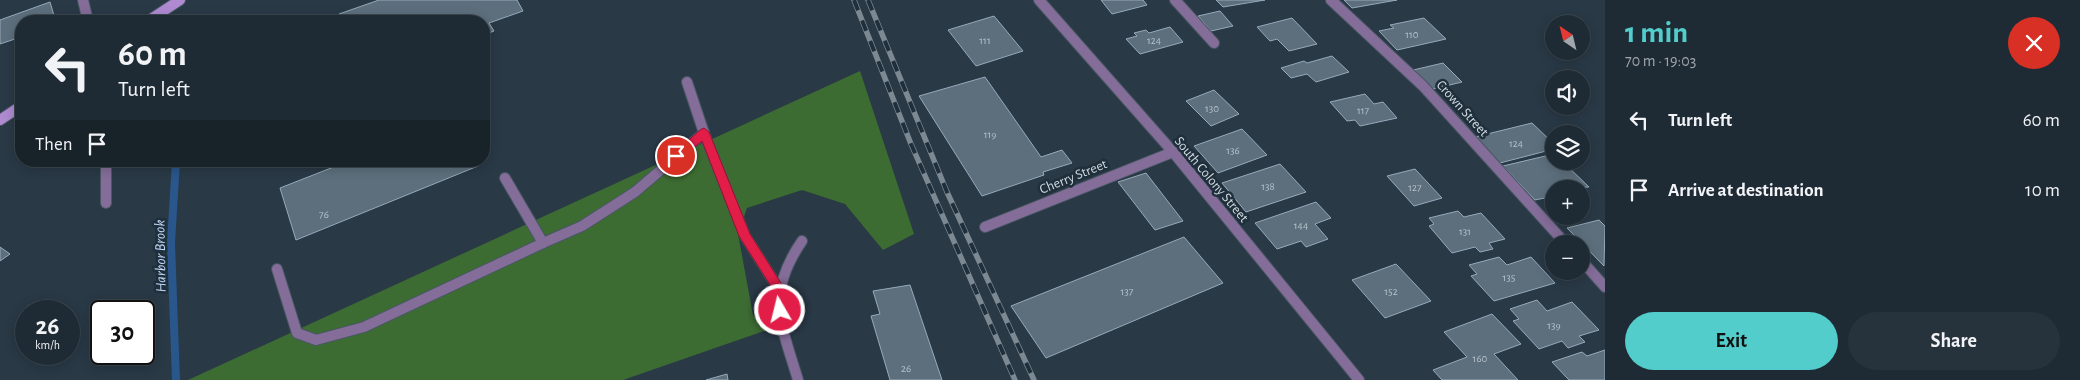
<!DOCTYPE html>
<html lang="en">
<head>
<meta charset="utf-8">
<style>
  :root { --surface:#1f2b34; --page:#27333c; --text:#f1f3f6; --muted:#a1a7ac; --line:#3c474f; --accent:#52cdcc }
  body { margin:0; font-family:"Alegreya Sans",sans-serif; background:var(--page); color:var(--text); height:100vh; display:flex; flex-direction:column; font-size:19px; white-space:nowrap }
  * { box-sizing:border-box; margin:0 }
  p { font-size:16px; color:var(--muted) }
  .icon { flex:none; width:28px; height:28px; fill:none; stroke:currentColor; stroke-width:2; stroke-linecap:round; stroke-linejoin:round }
  .map { position:relative; flex:1; overflow:hidden }
  .panel { display:flex; flex-direction:column; background:var(--surface); width:475px }
  .panel>* { flex:none }
  .hud { position:absolute; left:15px; top:15px; width:475px; height:152px; border-radius:20px; box-shadow:0 2px 12px #0003,0 0 0 1px var(--line); background:#1f2b34; color:var(--text); overflow:hidden }
  .needle { width:32px; rotate:325deg }
  .controls { position:absolute; left:1545px; top:15px; display:grid; gap:10px }
  .controls a { display:grid; place-items:center; width:45px; height:45px; border-radius:50%; background:var(--surface); box-shadow:0 2px 12px #0003,0 0 0 1px var(--line); font-size:25px }
  .speed { position:absolute; left:15px; top:300px; display:flex; gap:10px; font-size:25px; font-weight:700; text-align:center }
  .speed>* { display:grid; place-content:center; width:65px; height:65px; border-radius:50%; background:var(--surface); box-shadow:0 2px 12px #0003,0 0 0 1px var(--line); line-height:1 }
  .speed small { font-size:12px; font-weight:400 }
  .speed .limit { border:2px solid #111; border-radius:8px; background:#fff; color:#111 }
  .pin { position:absolute; display:grid; place-items:center; width:42px; height:42px; color:#fff; margin:-21px; border:2px solid #fff; border-radius:50%; box-shadow:0 1px 5px #0007 }
  .me { position:absolute; width:55px; margin:-28px; rotate:352deg; stroke-linejoin:round; filter:drop-shadow(0 0 4px #0008) }
  .turn { display:flex; align-items:center; gap:18px; height:105px; padding:0 20px; font-size:22px }
  .turn .icon { width:65px; height:65px; stroke-width:2.5 }
  .turn b { display:block; font-size:35px; line-height:42px }
  .then { display:flex; align-items:center; height:48px; padding:0 20px; background:#0003; gap:10px; font-size:19px }
  .round { display:grid; place-items:center; flex:none; width:52px; height:52px; border-radius:26px; background:var(--page) }
  .headline { display:flex; align-items:center; justify-content:space-between; height:85px; padding:0 20px }
  h1 { font-size:30px; font-weight:600; line-height:38px; color:var(--accent) }
  .button { display:flex; gap:10px; margin-top:auto; padding:10px 20px }
  .button a { flex:1; height:58px; border-radius:30px; background:var(--accent); color:#111; font-size:20px; font-weight:600; line-height:58px; text-align:center }
  .button a+a { background:var(--page); color:var(--text) }
  ul { padding:0; list-style:none }
  li { display:flex; align-items:center; gap:15px; height:70px; padding:0 20px }
  li div { flex:1 }
  li b { display:block; font-size:19px }
  li em { font-style:normal }
  main { display:flex; flex:1; min-height:0 }
  .map>svg:first-child { display:block }
  .forest { fill:#3d6c33 }
  .lines { fill:none; stroke-linecap:round; stroke-linejoin:round }
  .stream { stroke:#29568b; stroke-width:8 }
  .building { fill:#5d6f7d; stroke:#97aaba }
  .service-casing { stroke:#485763; stroke-width:12 }
  .minor-casing { stroke:#485763; stroke-width:12 }
  .tertiary-casing { stroke:#485763; stroke-width:12 }
  .secondary-casing { stroke:#485763; stroke-width:12 }
  .service { stroke:#846d99; stroke-width:10 }
  .minor { stroke:#846d99; stroke-width:10 }
  .tertiary { stroke:#846d99; stroke-width:10 }
  .secondary { stroke:#af8ad1; stroke-width:10 }
  .rail-casing { stroke:#7c8993; stroke-width:5.5 }
  .rail { stroke:#1f2f3b; stroke-width:4; stroke-dasharray:11; stroke-linecap:butt }
  .route { fill:#e11d48; stroke:#92132f }
  .labels { text-anchor:middle; stroke-width:5; stroke-linejoin:round; paint-order:stroke }
  .number-label { font-size:11px; fill:#b6c2cb }
  .street-label { font-size:14px; fill:#d3dde5; stroke:#1f2f3b }
  .water-label { font-size:15px; font-style:italic; fill:#c0dafa; stroke:#1f2f3b }
</style>
</head>
<body>
<main>
<div class="map">
<svg width="1605" height="380" viewBox="0 0 1605 380">
  <rect width="100%" height="100%" fill="#293946"/>
  <path class="forest" d="M860,71l54,163 -31,16 -38,-46 -43,-14 -55,18 -9,26 15,81 14,15 -144,50h-435z"/>
  <g class="lines">
    <path class="stream" d="M176,161l-5,82 5,137"/>
  </g>
  <g class="building">
    <path d="M379,0h138l6,11 -34,12 5,8 -10,4v-14h-27l-4,-6 -18,6h-92l-4,-7z"/>
    <path d="M1101,0h42l4,5 -35,9z"/>
    <path d="M1216,0h49l-42,7z"/>
    <path d="M1344,0h53l-45,8z"/>
    <path d="M50,2l5,17 -6,2h-28v16l-21,7v-24z"/>
    <path d="M1220,11l13,15 -22,5 -13,-15z"/>
    <path d="M994,16l29,35 -47,15 -28,-36z"/>
    <path d="M1292,18l25,26 -28,7 -12,-12 -7,2 -13,-14z"/>
    <path d="M1424,18l22,21 -49,11 -18,-19 15,-3 -4,-3z"/>
    <path d="M1170,27l13,15 -43,12 -14,-15 11,-3 -3,-3 12,-3 3,3z"/>
    <path d="M1332,56l17,16 -33,10 -9,-8 -16,4 -10,-10 23,-7 3,2z"/>
    <path d="M1443,63l19,19 -33,8 -20,-19z"/>
    <path d="M985,77l56,80 21,-7 10,13 -29,9 1,3 -62,21 -63,-100z"/>
    <path d="M1214,90l25,24 -28,12 -25,-25z"/>
    <path d="M1365,94l9,10 9,-2 14,16 -37,8 -5,-6 -8,1 -17,-19z"/>
    <path d="M1532,123l22,21v5l-54,14 -25,-26z"/>
    <path d="M1242,129l25,26 -49,18 -24,-27z"/>
    <path d="M1554,154v7h8l27,26 -35,2v7l-19,4 -32,-34z"/>
    <path d="M349,161h127l2,5 -182,74 -16,-52z"/>
    <path d="M1280,164l26,28 -60,20 -24,-29z"/>
    <path d="M1415,169l27,29 -28,8 -27,-30z"/>
    <path d="M1146,173l37,48 -28,9 -37,-48z"/>
    <path d="M1316,202l15,16 -16,6 13,15 -22,8 -5,-6 -24,8 -22,-26z"/>
    <path d="M1458,211l6,6 17,-4 24,26 -16,4 4,6 -13,3 -5,-5 -23,6 -23,-27 5,-2 -5,-6z"/>
    <path d="M1599,220l6,6 -1,40 -37,-38z"/>
    <path d="M1184,237l39,46 -177,75 -35,-52z"/>
    <path d="M0,247l10,7 -10,7z"/>
    <path d="M1499,257l8,8 24,-8 24,26 -61,18 -23,-25 6,-2 -8,-9z"/>
    <path d="M1396,264l35,37 -46,17 -33,-38z"/>
    <path d="M910,285l32,95h-52l-19,-64 9,-2 -7,-23z"/>
    <path d="M1537,300l10,11 25,-9 27,28 -20,6 6,6 -17,6 -6,-7 -23,8 -26,-28 6,-2 -9,-10z"/>
    <path d="M1492,314l29,30 -27,10 24,26h-76l-9,-10 34,-13 -23,-25z"/>
    <path d="M1605,350v30h-36l-17,-18 30,-10 5,4z"/>
    <path d="M727,374l1,6h-22z"/>
  </g>
  <g class="lines">
    <g class="service-casing">
      <g id="service">
        <path d="M704,133l41,103 35,55"/>
        <path d="M505,178l38,65 39,-17 53,-34 69,-59 -17,-51"/>
        <path d="M277,269l20,64 19,7 48,-13 179,-84"/>
      </g>
    </g>
    <g class="minor-casing">
      <g id="minor">
        <path d="M1039,0l134,152 186,228"/>
        <path d="M1175,0l39,43"/>
        <path d="M106,161v42"/>
        <path d="M985,227l188,-75"/>
        <path d="M798,380c-17,-57 -33,-85 4,-139"/>
      </g>
    </g>
    <g class="tertiary-casing">
      <g id="tertiary">
        <path d="M83,0l5,21"/>
        <path d="M1331,0l92,86 143,158"/>
        <path d="M1581,260l24,27"/>
      </g>
    </g>
    <g class="secondary-casing">
      <g id="secondary">
        <path d="M148,21l32,-21"/>
        <path d="M0,120l21,-14"/>
      </g>
    </g>
    <use href="#service" class="service"/>
    <use href="#minor" class="minor"/>
    <use href="#tertiary" class="tertiary"/>
    <use href="#secondary" class="secondary"/>
    <g class="rail-casing">
      <g id="rail">
        <path d="M854,0l57,144 104,236"/>
        <path d="M868,0l79,192 87,188"/>
      </g>
    </g>
    <use href="#rail" class="rail"/>
  </g>
  <path class="route" d="M704,128l5,4 41,102 36,57c-1,7 2,16 -1,23l-5,2 -4,-2 -4,-17 2,-6 -35,-55 -37,-95 -22,18h-8l-1,-3 29,-26z"/>
  <g class="labels">
    <g class="number-label">
      <text x="1412" y="38">110</text>
      <text x="985" y="44">111</text>
      <text x="1154" y="44">124</text>
      <text x="1212" y="112">130</text>
      <text x="1363" y="114">117</text>
      <text x="990" y="138">119</text>
      <text x="1516" y="147">124</text>
      <text x="1233" y="154">136</text>
      <text x="1268" y="190">138</text>
      <text x="1415" y="191">127</text>
      <text x="324" y="218">76</text>
      <text x="1301" y="229">144</text>
      <text x="1465" y="235">131</text>
      <text x="1509" y="281">135</text>
      <text x="1127" y="295">137</text>
      <text x="1391" y="295">152</text>
      <text x="1554" y="329">139</text>
      <text x="1480" y="362">160</text>
      <text x="906" y="372">26</text>
    </g>
    <g class="street-label">
      <text transform="translate(1463 108) rotate(48)" y="5">Crown Street</text>
      <text transform="translate(1073 176) rotate(-22)" y="5">Cherry Street</text>
      <text transform="translate(1212 179) rotate(50)" y="5">South Colony Street</text>
    </g>
    <g class="water-label">
      <text transform="translate(160 256) rotate(-91)" y="5">Harbor Brook</text>
    </g>
  </g>
</svg>
<div class="controls">
<a><svg class="needle" viewBox="-14 -14 28 28"><path d="M0-13l5 13h-10z" fill="#e53935"/><path d="M0 13l5-13h-10z" fill="#a1a7ac"/></svg></a>
<a><svg class="icon" aria-label="sound" viewBox="0 0 24 24"><path d="M4 9h4l5-4v14l-5-4H4zM17 9q2 3 0 6"/></svg></a>
<a><svg class="icon" aria-label="layers" viewBox="0 0 24 24"><path d="M12 4l9 5-9 5-9-5zM3 14l9 5 9-5"/></svg></a>
<a>+</a>
<a>−</a>
</div>
<div class="speed"><div>26<small>km/h</small></div><div class="limit">30</div></div>
<div class="pin" style="left:676px;top:156px;background:#d93025"><svg class="icon" aria-label="arrive" viewBox="0 0 24 24"><path d="M6 21V4h12l-3 4 3 4H6"/></svg></div>
<svg class="me" style="left:780px;top:310px" viewBox="-20 -20 40 40"><circle r="17" fill="#e11d48" stroke="#fff" stroke-width="3"/><path d="M0-11L8 9 0 5-8 9z" fill="#fff"/></svg>
<div class="hud">
<div class="turn"><svg class="icon" aria-label="left" viewBox="0 0 24 24"><path d="M17 20v-9H6M10 6l-5 5 5 5"/></svg><div><b>60 m</b>Turn left</div></div>
<div class="then">Then<svg class="icon" aria-label="arrive" viewBox="0 0 24 24"><path d="M6 21V4h12l-3 4 3 4H6"/></svg></div>
</div>
</div>
<section class="panel">
<div class="headline"><div><h1>1 min</h1><p>70 m · 19:03</p></div><a class="round" style="background:#d93025;color:#fff"><svg class="icon" aria-label="close" viewBox="0 0 24 24"><path d="M6 6l12 12M18 6L6 18"/></svg></a></div>
<ul>
<li><svg class="icon" aria-label="left" viewBox="0 0 24 24"><path d="M17 20v-9H6M10 6l-5 5 5 5"/></svg><div><b>Turn left</b></div><em>60 m</em></li>
<li><svg class="icon" aria-label="arrive" viewBox="0 0 24 24"><path d="M6 21V4h12l-3 4 3 4H6"/></svg><div><b>Arrive at destination</b></div><em>10 m</em></li>
</ul>
<div class="button"><a>Exit</a><a>Share</a></div>
</section>
</main>
</body>
</html>
